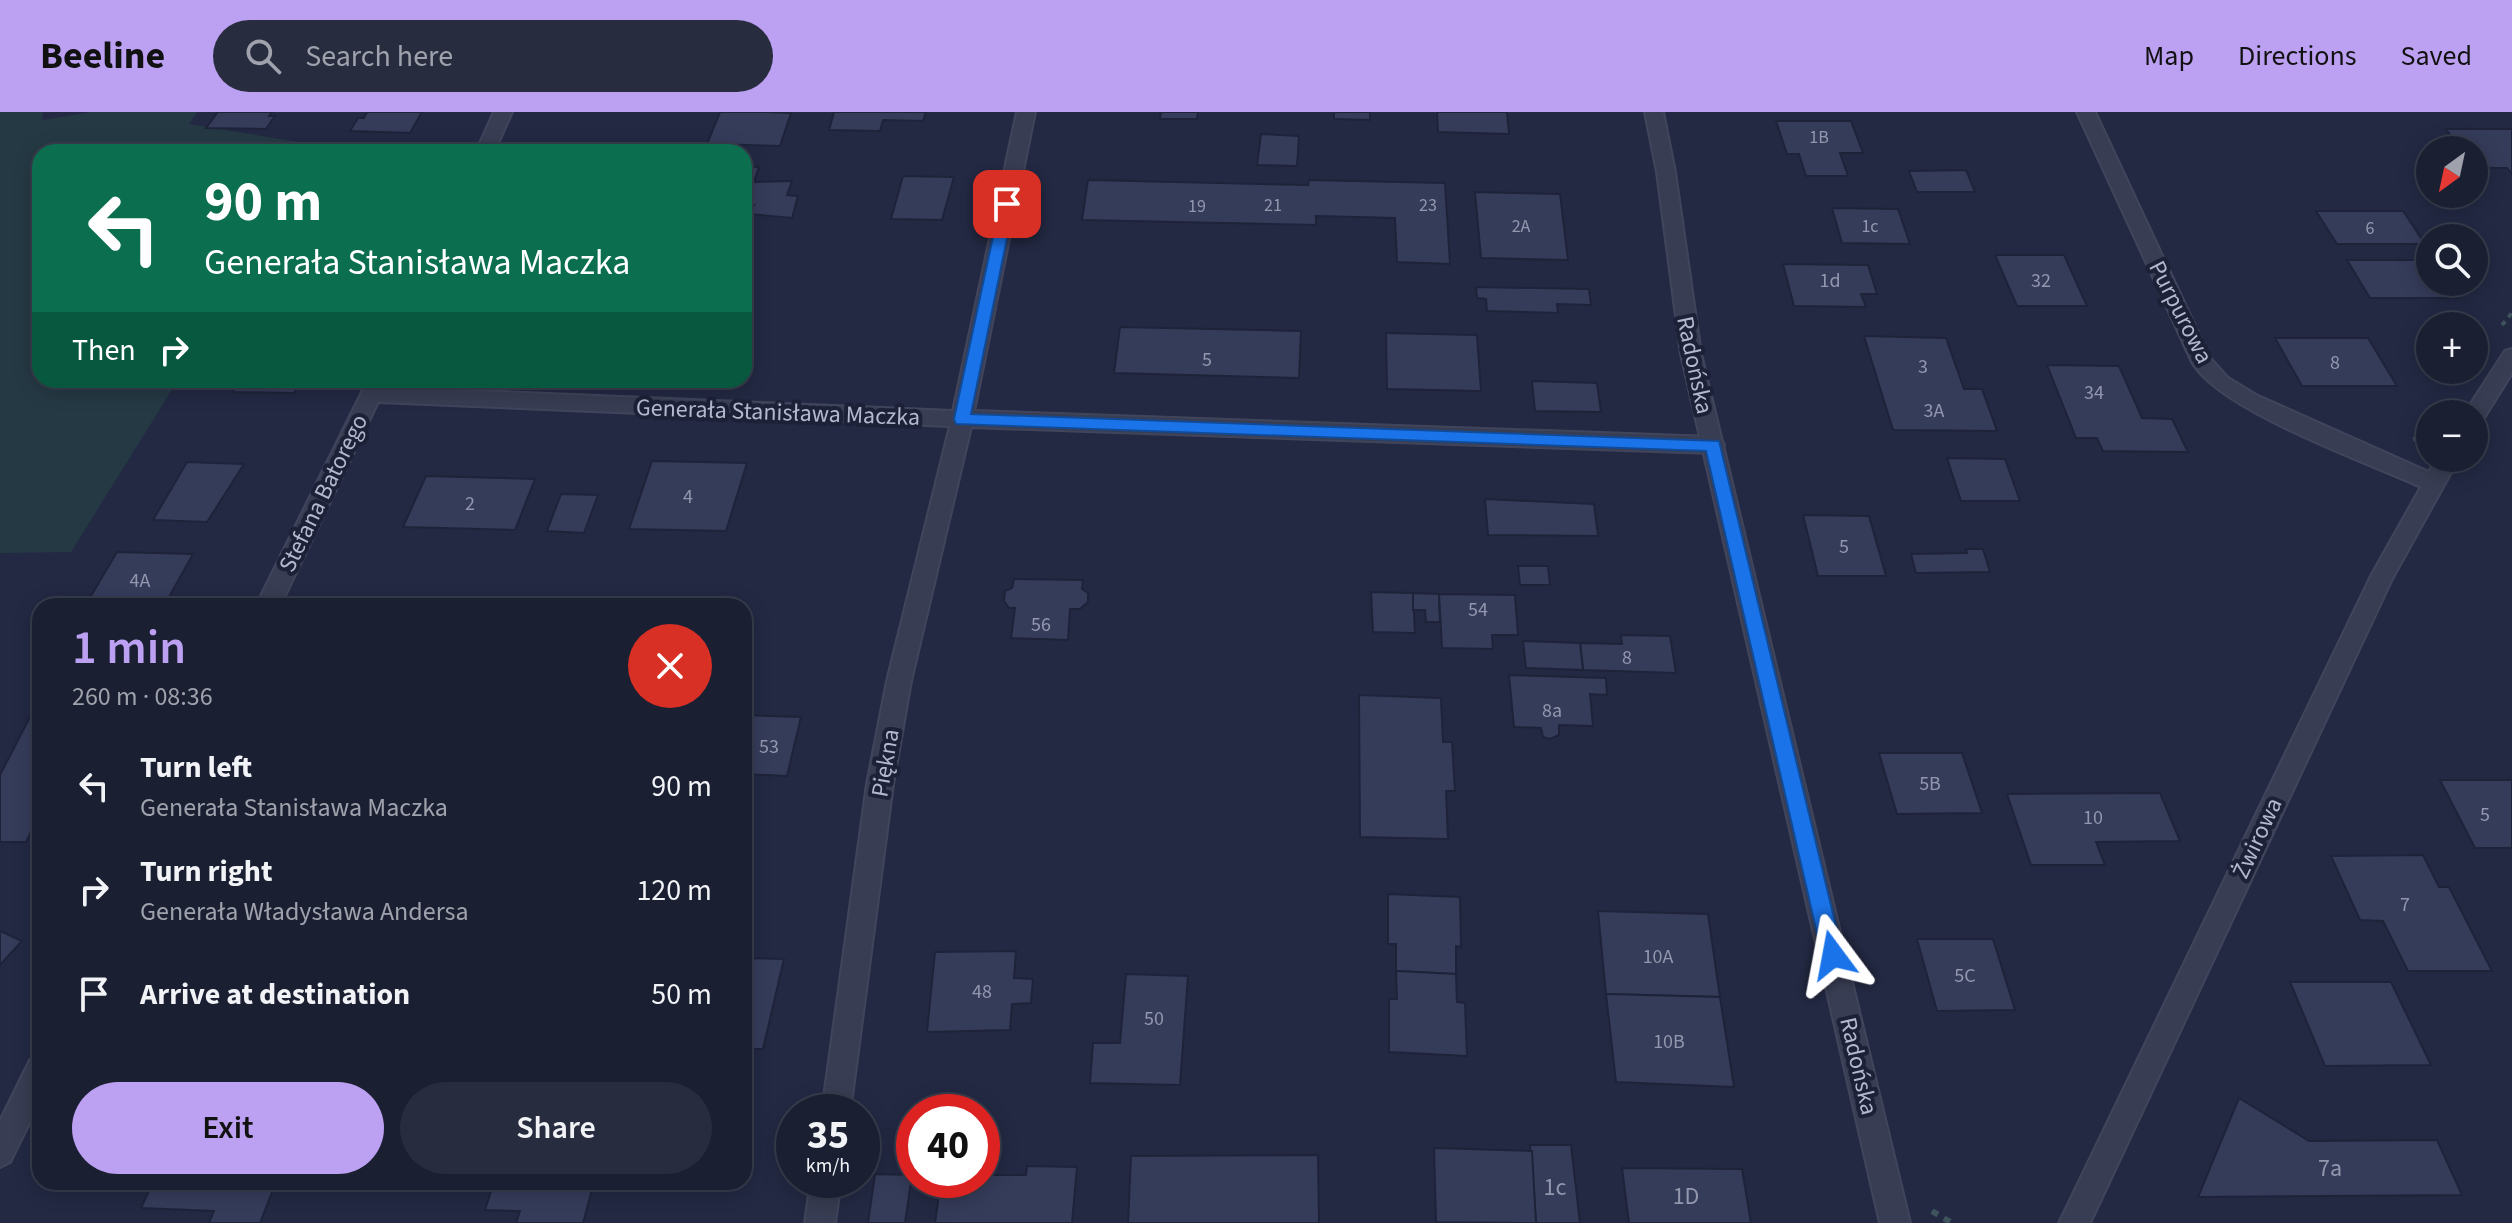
<!DOCTYPE html>
<html lang="en">
<head>
<meta charset="utf-8">
<style>
  :root { --surface:#1a1f32; --page:#272c3e; --text:#f1f3f6; --muted:#9fa2ac; --line:#383d4d; --accent:#bca0f2 }
  body { margin:0; font-family:"Source Sans 3",sans-serif; background:var(--page); color:var(--text); height:100vh; display:flex; flex-direction:column; font-size:30px; white-space:nowrap }
  * { box-sizing:border-box; margin:0 }
  p { font-size:26px; color:var(--muted) }
  .icon { flex:none; width:44px; height:44px; fill:none; stroke:currentColor; stroke-width:2; stroke-linecap:round; stroke-linejoin:round }
  .map { position:relative; flex:1; overflow:hidden }
  .drawer { position:absolute; left:32px; top:486px; width:720px; height:592px; display:flex; flex-direction:column; background:var(--surface); border-radius:24px; box-shadow:0 4px 20px #0003,0 0 0 2px var(--line) }
  .drawer>* { flex:none }
  .hud { position:absolute; left:32px; top:32px; width:720px; height:244px; border-radius:24px; box-shadow:0 4px 20px #0003,0 0 0 2px var(--line); background:#0b6e4f; color:#fff; overflow:hidden }
  .needle { width:52px; rotate:213deg }
  .buttons { position:absolute; left:2416px; top:24px; display:grid; gap:16px }
  .buttons a { display:grid; place-items:center; width:72px; height:72px; border-radius:50%; background:var(--surface); box-shadow:0 4px 20px #0003,0 0 0 2px var(--line); font-size:40px }
  .speed { position:absolute; left:776px; top:982px; display:flex; gap:16px; font-size:40px; font-weight:700; text-align:center }
  .speed>* { display:grid; place-content:center; width:104px; height:104px; border-radius:50%; background:var(--surface); box-shadow:0 4px 20px #0003,0 0 0 2px var(--line); line-height:1 }
  .speed small { font-size:20px; font-weight:400 }
  .speed .limit { border:12px solid #d22; background:#fff; color:#111 }
  .pin { position:absolute; display:grid; place-items:center; width:68px; height:68px; color:#fff; margin:-34px; border-radius:16px; box-shadow:0 4px 12px #0006 }
  .me { position:absolute; width:88px; margin:-44px; rotate:347deg; stroke-linejoin:round; filter:drop-shadow(0 0 6px #0008) }
  .turn { display:flex; align-items:center; gap:28px; height:168px; padding:0 40px; font-size:36px }
  .turn .icon { width:104px; height:104px; stroke-width:2.5 }
  .turn b { display:block; font-size:56px; line-height:68px }
  .then { display:flex; align-items:center; height:76px; padding:0 40px; background:#0003; gap:16px; font-size:30px }
  .round { display:grid; place-items:center; flex:none; width:84px; height:84px; border-radius:42px; background:var(--page) }
  .overview { display:flex; align-items:center; justify-content:space-between; height:136px; padding:0 40px }
  h1 { font-size:48px; font-weight:600; line-height:60px; color:var(--accent) }
  .cta { display:flex; gap:16px; margin-top:auto; padding:16px 40px }
  .cta a { flex:1; height:92px; border-radius:48px; background:var(--accent); color:#111; font-size:32px; font-weight:600; line-height:92px; text-align:center }
  .cta a+a { background:var(--page); color:var(--text) }
  ul { padding:0; list-style:none }
  li { display:flex; align-items:center; gap:24px; height:104px; padding:0 40px }
  li div { flex:1 }
  li b { display:block; font-size:30px }
  li em { font-style:normal }
  header { display:flex; align-items:center; gap:48px; box-sizing:border-box; height:112px; padding:0 40px; background:var(--accent); color:#111 }
  header strong { font-size:38px }
  nav { display:flex; gap:44px; margin-inline-start:auto; font-size:28px }
  .search { width:560px; height:72px; background:var(--page); display:flex; align-items:center; gap:20px; box-sizing:border-box; padding:0 28px; border-radius:44px; color:var(--muted); font-size:30px }
  .map>svg:first-child { display:block }
  .green { fill:#253944 }
  .building { fill:#353c5a; stroke:#1e233a; stroke-width:2 }
  .lines { fill:none; stroke-linecap:round; stroke-linejoin:round }
  .minor-casing { stroke:#41455c; stroke-width:4 }
  .tertiary-casing { stroke:#41455c; stroke-width:4 }
  .path-far1 { stroke:#3e535c; stroke-width:4; stroke-dasharray:5 5; stroke-linecap:butt }
  .path { stroke:#3e535c; stroke-width:6; stroke-dasharray:7 7; stroke-linecap:butt }
  .minor { fill:#383d53; fill-rule:evenodd }
  .tertiary { fill:#383d53; fill-rule:evenodd }
  .route { fill:#1a73e8; stroke:#114b97; stroke-width:2 }
  .labels { text-anchor:middle; stroke-width:8; stroke-linejoin:round; paint-order:stroke }
  .far-number-label { font-size:18px; fill:#9397ae }
  .number-label { font-size:20px; fill:#9397ae }
  .street-label { font-size:24px; fill:#b5b8cd; stroke:#1c2138 }
  .near-number-label { font-size:24px; fill:#9397ae }
</style>
</head>
<body>
<header>
<strong>Beeline</strong>
<div class="search"><svg class="icon" aria-label="search" viewBox="0 0 24 24"><circle cx="10" cy="10" r="6"/><path d="M15 15l6 6"/></svg>Search here</div>
<nav><a>Map</a><a>Directions</a><a>Saved</a></nav>
</header>
<div class="map">
<svg width="2512" height="1111" viewBox="0 0 2512 1111">
  <rect width="100%" height="100%" fill="#232943"/>
  <path class="green" d="M0,0h43l-1,8 50,-8h105l-8,12 134,22 -4,6h-279v228h138l-107,172 -71,1z"/>
  <g class="building">
    <path d="M218,0h54l-3,4h6l-9,13 -60,-1z"/>
    <path d="M367,0h55l-12,21 -60,-2 8,-13h6z"/>
    <path d="M720,0h49l22,1 -11,33 -73,-2z"/>
    <path d="M834,0h92l-3,9 -40,-1 -3,11 -51,-1z"/>
    <path d="M1161,0h37l-1,7h-37z"/>
    <path d="M1334,0h36v8l-36,-1z"/>
    <path d="M1437,0h70l2,22 -71,-2z"/>
    <path d="M1776,9h75l12,32h-23l8,23h-42l-7,-22h-12z"/>
    <path d="M2446,17h66v45l-5,-6h-33v-18h-13z"/>
    <path d="M1261,22l38,2 -2,30 -40,-1z"/>
    <path d="M744,55h15l-5,15 38,-1 -5,14 11,1 -6,22 -42,-4 4,-9h-10z"/>
    <path d="M1966,58l9,22h-58l-8,-21z"/>
    <path d="M903,64l51,1 -12,43 -51,-1z"/>
    <path d="M1088,68l220,5 1,-5 136,3 5,81 -53,-2 -2,-44 -79,-2v9l-234,-5z"/>
    <path d="M1475,80l85,2 8,66 -87,-2z"/>
    <path d="M1832,96l66,1 12,35 -68,-1z"/>
    <path d="M2316,99h87l22,33h-88z"/>
    <path d="M1995,143h69l23,51h-70z"/>
    <path d="M2347,148h83v22h18l11,16h-89z"/>
    <path d="M1783,152l85,1 9,29h-16l5,13 -72,-1z"/>
    <path d="M1476,175l113,2 2,16 -34,-1 1,9 -71,-2 -1,-12 -9,-1z"/>
    <path d="M1120,215l181,4 -2,47 -185,-5z"/>
    <path d="M1386,221l91,2 4,56 -94,-2z"/>
    <path d="M1864,224l82,2 18,51h18l15,42 -104,-1z"/>
    <path d="M2275,226h93l29,48h-95z"/>
    <path d="M2047,253l72,1 23,52 30,1 16,33 -85,-1 -6,-13h-21z"/>
    <path d="M240,268h61l-7,13 -61,-1z"/>
    <path d="M1532,269l65,2 4,29 -66,-1z"/>
    <path d="M1947,346l58,1 15,42h-59z"/>
    <path d="M652,349l95,2 -21,68 -97,-2z"/>
    <path d="M187,350l57,2 -37,58 -54,-2z"/>
    <path d="M426,364l109,3 -20,51 -112,-3z"/>
    <path d="M561,382l37,1 -14,38 -37,-2z"/>
    <path d="M1485,387l109,5 4,32 -110,-1z"/>
    <path d="M1803,403l66,1 17,60h-68z"/>
    <path d="M1966,437h17l7,23 -74,1 -5,-19 56,-1z"/>
    <path d="M117,440l76,2 -29,52h-79z"/>
    <path d="M1518,454h30l2,19h-30z"/>
    <path d="M1014,467l69,1 -1,9 6,4v9l-8,7h-10l-2,31 -57,-2 4,-30h-6l-5,-7 1,-10 7,-3z"/>
    <path d="M1371,480l42,1 2,40 -42,-1z"/>
    <path d="M1413,481l26,1 1,28h-14l-1,-12h-12z"/>
    <path d="M1439,482l76,1 3,40h-26l1,14 -51,-1z"/>
    <path d="M1621,523l49,1 6,37 -93,-3 -3,-27 42,1z"/>
    <path d="M1523,529l57,2 3,27 -57,-2z"/>
    <path d="M1509,563l97,3 1,17 -17,-1 3,32 -34,-1v10l-9,4 -7,-2 -2,-9 -27,-1z"/>
    <path d="M1359,583l82,3 2,44h9l3,49h-9l2,48 -88,-2z"/>
    <path d="M31,603h9v105h-3l-11,22h-26v-67z"/>
    <path d="M744,603l57,2 -14,59 -43,-2z"/>
    <path d="M1879,641h83l20,60 -85,1z"/>
    <path d="M2440,668h72v68h-37z"/>
    <path d="M2160,681l20,48 -84,1 9,23h-74l-24,-71z"/>
    <path d="M2423,743l16,32h10l43,84h-84l-25,-50 -23,-1 -29,-64z"/>
    <path d="M1388,782l72,3 1,50 -5,-1v28l-60,-3v-27h-8z"/>
    <path d="M1598,799l110,3 12,83 -114,-3z"/>
    <path d="M0,819l22,10 -22,24z"/>
    <path d="M1917,827h76l22,71 -78,1z"/>
    <path d="M1016,839l-2,27 19,1 -2,24 -19,1 -2,26 -83,2 8,-80z"/>
    <path d="M744,846l40,1 -21,90h-19z"/>
    <path d="M1396,859l60,3 1,28 8,1 2,53 -78,-4v-53h8z"/>
    <path d="M1126,862l62,2 -8,109 -90,-2 3,-40h27z"/>
    <path d="M2290,870h101l40,83 -106,1z"/>
    <path d="M1606,882l114,3 14,90 -118,-5z"/>
    <path d="M2239,986l70,43 128,-1 25,55 -264,2z"/>
    <path d="M1530,1033h41l9,78h-44z"/>
    <path d="M1434,1036l98,3 4,72 -100,-1z"/>
    <path d="M1318,1043l1,68h-191l3,-67z"/>
    <path d="M1027,1054l50,1 -5,56h-137l6,-43h41v-5h44z"/>
    <path d="M1622,1056l120,1 9,54h-122z"/>
    <path d="M875,1062l37,1 -7,48h-37z"/>
    <path d="M153,1070h123l-16,41h-51l5,-12 -73,-3z"/>
    <path d="M494,1070h100l-11,41h-67l4,-12 -35,-1z"/>
  </g>
  <g class="lines">
    <g class="minor-casing">
      <g id="minor">
        <path d="M494,0h18l-18,40h-18z"/>
        <path d="M1017,0h18l-61,299 739,26 8,2 3,6 -3,6 -8,2 -742,-26 -60,254 -18,103 -43,328h-28l45,-328 20,-103 63,-255 -572,-24 -98,204h-24l112,-226h18l-1,7 568,24z"/>
        <path d="M2077,0h18l115,246 18,20 28,17 173,77 8,-14h22l-67,121 -302,644h-31l312,-647 50,-89c-55,-25 -202,-77 -229,-125z"/>
        <path d="M2512,237v24l-30,48 -8,2v-9h-10l41,-63z"/>
        <path d="M40,944v45l-30,61 -10,5v-46l30,-61z"/>
        <path d="M811,1068h30l-6,43h-30z"/>
      </g>
    </g>
    <g class="tertiary-casing">
      <path id="tertiary" d="M1645,0h18l12,60 26,182 209,869h-30l-199,-869 -24,-182z"/>
    </g>
    <g class="path-far1">
      <path d="M2502,213l10,-12"/>
      <path d="M2413,327l11,-2 6,-7"/>
    </g>
    <path class="path" d="M1932,1099l20,12"/>
    <use href="#minor" class="minor"/>
    <use href="#tertiary" class="tertiary"/>
  </g>
  <path class="route" d="M1007,87l7,5 -43,210 748,27 124,514 -3,7 -7,3 -8,-3 -3,-7 -116,-504 -750,-27 -2,-5 46,-215z"/>
  <g class="labels">
    <g class="far-number-label">
      <text x="1819" y="31">1B</text>
      <text x="1273" y="99">21</text>
      <text x="1428" y="99">23</text>
      <text x="1197" y="100">19</text>
      <text x="1521" y="120">2A</text>
      <text x="1870" y="120">1c</text>
      <text x="2370" y="122">6</text>
    </g>
    <g class="number-label">
      <text x="1830" y="175">1d</text>
      <text x="2041" y="175">32</text>
      <text x="1207" y="254">5</text>
      <text x="2335" y="257">8</text>
      <text x="1923" y="261">3</text>
      <text x="2094" y="287">34</text>
      <text x="1934" y="305">3A</text>
      <text x="688" y="391">4</text>
      <text x="470" y="398">2</text>
      <text x="1844" y="441">5</text>
      <text x="140" y="475">4A</text>
      <text x="1478" y="504">54</text>
      <text x="1041" y="519">56</text>
      <text x="1627" y="552">8</text>
      <text x="1552" y="605">8a</text>
      <text x="769" y="641">53</text>
      <text x="1930" y="678">5B</text>
      <text x="2485" y="709">5</text>
      <text x="2093" y="712">10</text>
      <text x="2405" y="799">7</text>
      <text x="1658" y="851">10A</text>
      <text x="1965" y="870">5C</text>
      <text x="982" y="886">48</text>
      <text x="1154" y="913">50</text>
      <text x="1669" y="936">10B</text>
    </g>
    <g class="street-label">
      <text transform="translate(2181 200) rotate(63)" y="8">Purpurowa</text>
      <text transform="translate(1695 253) rotate(78)" y="8">Radońska</text>
      <text transform="translate(778 300) rotate(2)" y="8">Generała Stanisława Maczka</text>
      <text transform="translate(323 381) rotate(-64)" y="8">Stefana Batorego</text>
      <text transform="translate(885 651) rotate(-80)" y="8">Piękna</text>
      <text transform="translate(2257 726) rotate(-65)" y="8">Żwirowa</text>
      <text transform="translate(1859 954) rotate(77)" y="8">Radońska</text>
    </g>
    <g class="near-number-label">
      <text x="2330" y="1064">7a</text>
      <text x="1555" y="1083">1c</text>
      <text x="1686" y="1092">1D</text>
    </g>
  </g>
</svg>
<div class="buttons">
<a><svg class="needle" viewBox="-14 -14 28 28"><path d="M0-13l5 13h-10z" fill="#e53935"/><path d="M0 13l5-13h-10z" fill="#9fa2ac"/></svg></a>
<a><svg class="icon" aria-label="search" viewBox="0 0 24 24"><circle cx="10" cy="10" r="6"/><path d="M15 15l6 6"/></svg></a>
<a>+</a>
<a>−</a>
</div>
<div class="speed"><div>35<small>km/h</small></div><div class="limit">40</div></div>
<div class="pin" style="left:1007px;top:92px;background:#d93025"><svg class="icon" aria-label="arrive" viewBox="0 0 24 24"><path d="M6 21V4h12l-3 4 3 4H6"/></svg></div>
<svg class="me" style="left:1833px;top:843px" viewBox="-20 -20 40 40"><path d="M0-17L14 15 0 8-14 15z" fill="#1a73e8" stroke="#fff" stroke-width="4"/></svg>
<div class="hud">
<div class="turn"><svg class="icon" aria-label="left" viewBox="0 0 24 24"><path d="M17 20v-9H6M10 6l-5 5 5 5"/></svg><div><b>90 m</b>Generała Stanisława Maczka</div></div>
<div class="then">Then<svg class="icon" aria-label="right" viewBox="0 0 24 24"><path d="M7 20v-9h11M14 6l5 5-5 5"/></svg></div>
</div>
<section class="drawer">
<div class="overview"><div><h1>1 min</h1><p>260 m · 08:36</p></div><a class="round" style="background:#d93025;color:#fff"><svg class="icon" aria-label="close" viewBox="0 0 24 24"><path d="M6 6l12 12M18 6L6 18"/></svg></a></div>
<ul>
<li><svg class="icon" aria-label="left" viewBox="0 0 24 24"><path d="M17 20v-9H6M10 6l-5 5 5 5"/></svg><div><b>Turn left</b><p>Generała Stanisława Maczka</p></div><em>90 m</em></li>
<li><svg class="icon" aria-label="right" viewBox="0 0 24 24"><path d="M7 20v-9h11M14 6l5 5-5 5"/></svg><div><b>Turn right</b><p>Generała Władysława Andersa</p></div><em>120 m</em></li>
<li><svg class="icon" aria-label="arrive" viewBox="0 0 24 24"><path d="M6 21V4h12l-3 4 3 4H6"/></svg><div><b>Arrive at destination</b></div><em>50 m</em></li>
</ul>
<div class="cta"><a>Exit</a><a>Share</a></div>
</section>
</div>
</body>
</html>
